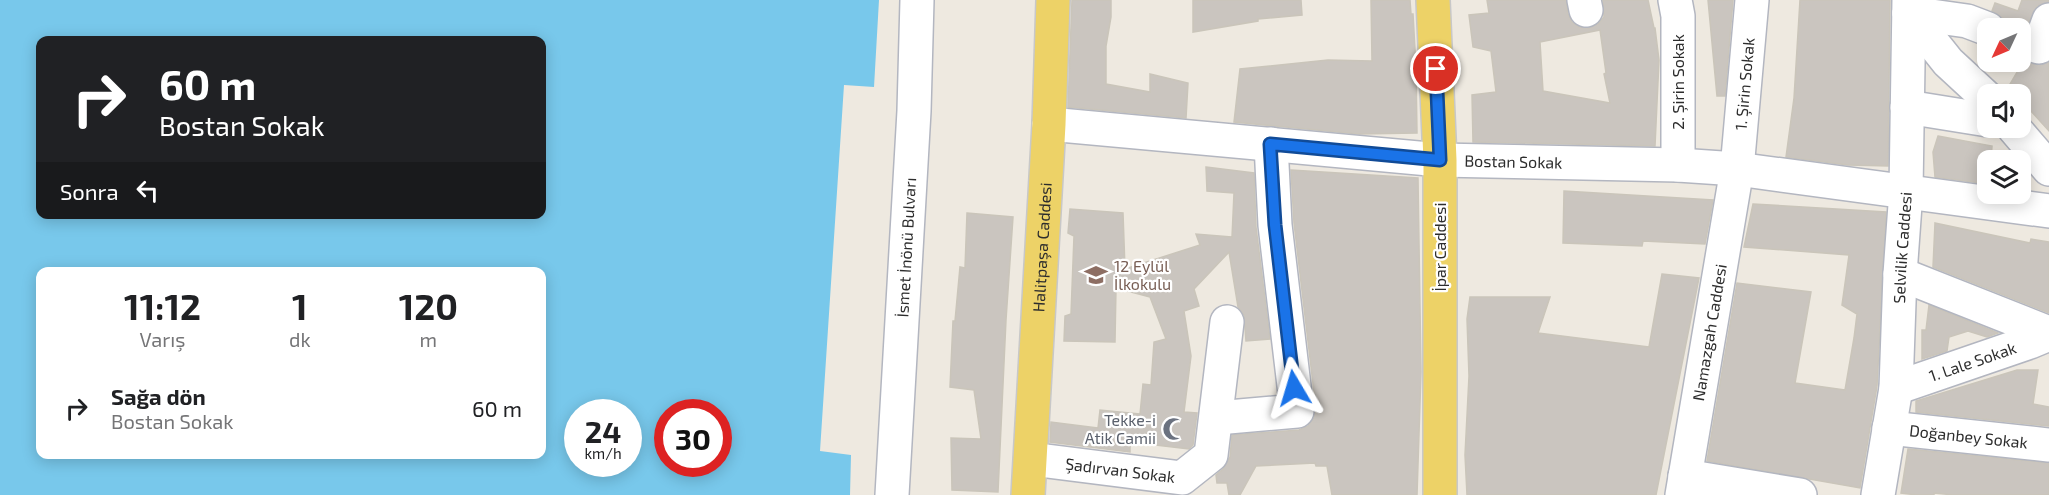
<!DOCTYPE html>
<html lang="tr">
<head>
<meta charset="utf-8">
<style>
  :root { --surface:#fff; --page:#f2f2f2; --text:#202124; --muted:#757577 }
  body { margin:0; font-family:"Exo 2",sans-serif; background:var(--page); color:var(--text); height:100vh; display:flex; flex-direction:column; font-size:22px; white-space:nowrap }
  * { box-sizing:border-box; margin:0 }
  p { font-size:20px; color:var(--muted) }
  .icon { flex:none; width:33px; height:33px; fill:none; stroke:currentColor; stroke-width:2; stroke-linecap:round; stroke-linejoin:round }
  .map { position:relative; flex:1; overflow:hidden }
  .details { position:absolute; left:36px; top:267px; width:510px; height:192px; display:flex; flex-direction:column; background:var(--surface); border-radius:12px; box-shadow:0 3px 15px #0003 }
  .details>* { flex:none }
  .banner { position:absolute; left:36px; top:36px; width:510px; height:183px; border-radius:12px; box-shadow:0 3px 15px #0003; background:#202124; color:#fff; overflow:hidden }
  .needle { width:39px; rotate:226deg }
  .tools { position:absolute; left:1977px; top:18px; display:grid; gap:12px }
  .tools a { display:grid; place-items:center; width:54px; height:54px; border-radius:12px; background:var(--surface); box-shadow:0 3px 15px #0003; font-size:30px }
  .speed { position:absolute; left:564px; top:399px; display:flex; gap:12px; font-size:30px; font-weight:700; text-align:center }
  .speed>* { display:grid; place-content:center; width:78px; height:78px; border-radius:50%; background:var(--surface); box-shadow:0 3px 15px #0003; line-height:1 }
  .speed small { font-size:15px; font-weight:400 }
  .speed .limit { border:9px solid #d22; background:#fff; color:#111 }
  .pin { position:absolute; display:grid; place-items:center; width:51px; height:51px; color:#fff; margin:-26px; border:3px solid #fff; border-radius:50%; box-shadow:0 2px 6px #0007 }
  .me { position:absolute; width:66px; margin:-33px; rotate:353deg; stroke-linejoin:round; filter:drop-shadow(0 0 4px #0008) }
  .turn { display:flex; align-items:center; gap:21px; height:126px; padding:0 24px; font-size:27px }
  .turn .icon { width:78px; height:78px; stroke-width:2.5 }
  .turn b { display:block; font-size:42px; line-height:51px }
  .then { display:flex; align-items:center; height:57px; padding:0 24px; background:#0003; gap:12px; font-size:22px }
  .eta { display:flex; justify-content:space-evenly; align-items:center; height:102px; text-align:center }
  .eta b { font-size:36px; font-weight:700; line-height:42px }
  ul { padding:0; list-style:none }
  li { display:flex; align-items:center; gap:18px; height:78px; padding:0 24px }
  li div { flex:1 }
  li b { display:block; font-size:22px }
  li em { font-style:normal }
  .map>svg:first-child { display:block }
  .water { fill:#78c8eb; fill-rule:evenodd }
  .building { fill:#cac5bf; stroke:#cac5ba; stroke-width:1.5; fill-rule:evenodd }
  .lines { fill:none; stroke-linecap:round; stroke-linejoin:round }
  .minor-casing { stroke:#b3b6c0; stroke-width:36 }
  .major-casing { stroke:#c8c8c8; stroke-width:36 }
  .minor { stroke:#fff; stroke-width:33 }
  .major { stroke:#edd267; stroke-width:33 }
  .route-casing { stroke:#114b97; stroke-width:15 }
  .route { stroke:#1a73e8; stroke-width:10 }
  .labels { text-anchor:middle; stroke-width:4.5; stroke-linejoin:round; paint-order:stroke }
  .street-label { font-size:16px; fill:#2d2d2d; stroke:#fff }
  .education-label { font-size:16px; fill:#785e54; stroke:#fff; text-anchor:start }
  .worship-label { font-size:16px; fill:#5b616d; stroke:#fff; text-anchor:end }
</style>
</head>
<body>
<div class="map">
<svg width="2049" height="495" viewBox="0 0 2049 495">
  <rect width="100%" height="100%" fill="#eee9e0"/>
  <path class="water" d="M0,0h879l-5,87 -30,-2 -24,366 31,4 -1,40h-850zM40,40h502v174h-502zM40,272h502v182h-502zM578,412h50v52h-50zM668,412h50v52h-50z"/>
  <g class="building">
    <path d="M1072,0h39v17l-5,29v38l44,8v-18l38,9 -2,35 -118,-11z"/>
    <path d="M1193,0h108l1,15 -44,4v2l-65,11z"/>
    <path d="M1371,0h39l1,14h2l3,54 1,65 -58,1 -125,-12 6,-53 88,-9 44,1z"/>
    <path d="M1487,0h79l2,14 4,8 7,5 10,1 9,-4 6,-7 -1,-17h45l6,28h1l4,32 -4,86 -182,-4 -1,-47 24,-3 -5,-41 -18,-4 -4,-32 20,-2zM1600,30l6,43 -2,1 6,29 -67,-12 -3,-49z"/>
    <path d="M1708,0h25l-8,96h-8z"/>
    <path d="M1800,0h90l-2,166 -40,-1 -62,-8 8,-59z"/>
    <path d="M2022,0h27v2l-12,4 -9,18 -11,-1 -11,5 -3,-10 -11,-7 3,-8 23,8z"/>
    <path d="M2023,62l19,3 7,-3v69l-29,-32v-5h-3l-8,-8z"/>
    <path d="M1938,136l54,10 -1,14h-3v24l-53,-7 -2,-25z"/>
    <path d="M1206,167l48,6 2,54 14,112 -24,2 -2,-26 -6,-8 -9,-55 -35,37 5,17 -15,5 7,45 -7,56 13,1 -4,32 -4,4 -59,-7v10l-80,-10 1,-20 47,6 2,-18 40,4 3,-30 8,1 3,-43 12,-3 -16,-42 -34,-9 -1,54 -51,-1 1,-25 6,-2 3,-78 -6,-3 2,-24 53,4 2,56 75,-24 -4,-11 36,3 2,-44 -27,-2z"/>
    <path d="M1291,170l127,8 3,194 -4,123h-85l-5,-29h-11l-1,-3 -59,3 -16,29h-11l-2,-12h-10l-1,-8 7,-6 7,-12 2,-22 67,-5 9,-4 6,-8 2,-9 -22,-186z"/>
    <path d="M1564,191l149,9 -8,44 -62,-3 -1,5 -79,-3z"/>
    <path d="M1753,204l133,8 -9,174 -17,102 -153,-27 30,-178 74,9 -16,91 50,7 9,-52 3,-24 -15,-9 7,-50 -105,-8z"/>
    <path d="M967,213l46,4 -7,103 -8,172 -46,-2 -1,-52 30,1 -7,-49 -24,-3 3,-66h2l5,-54 5,1z"/>
    <path d="M1935,223l95,20 1,-4 18,3v71l-116,-46z"/>
    <path d="M1662,274l37,4 -43,217h-189l-2,-40 4,-79 -2,-57 3,-22h80l-12,36 111,14z"/>
    <path d="M1929,305l69,28 -11,4 -19,-6 -19,6 -2,14 -25,8v-29h4z"/>
    <path d="M2017,370h21l-5,34 16,3v19l-133,-14v-11z"/>
    <path d="M1908,449l141,14v32h-95l-20,-2v2h-17l-16,-2z"/>
  </g>
  <g class="lines">
    <g class="minor-casing">
      <g id="minor">
        <path d="M1584,0l2,10"/>
        <path d="M1675,0l3,16v149"/>
        <path d="M1909,13l39,49 40,37"/>
        <path d="M1909,13l58,8 21,8"/>
        <path d="M2020,41l19,6 10,-27"/>
        <path d="M1907,107l81,13"/>
        <path id="s1" d="M1049,124l391,36 238,5 59,4 312,42"/>
        <path d="M2014,128l35,41"/>
        <path d="M1900,274l149,59"/>
        <path id="s2" d="M1896,388l134,-46 19,-8"/>
        <path d="M1217,418l80,-7 -22,-186 -4,-81"/>
        <path id="s3" d="M1889,428l160,17"/>
        <path id="s4" d="M1031,459l151,19 29,-23 16,-133"/>
        <path d="M1685,476l115,19"/>
        <path id="s5" d="M892,495l22,-384 3,-111"/>
        <path id="s6" d="M1682,495l55,-326 15,-169"/>
        <path id="s7" d="M1878,495l18,-107 4,-114 6,-83 3,-191"/>
      </g>
    </g>
    <g class="major-casing">
      <g id="major">
        <path d="M1433,0l7,160v335"/>
        <path id="s8" d="M1028,495l21,-371 4,-124"/>
      </g>
    </g>
    <use href="#minor" class="minor"/>
    <use href="#major" class="major"/>
  </g>
  <g class="lines">
    <g class="route-casing">
      <path id="route" d="M1294,388l-19,-163 -5,-81 170,16 -4,-91"/>
    </g>
    <use href="#route" class="route"/>
  </g>
  <defs>
    <g id="school-bare" transform="scale(1.8)"><path d="M0-5L7-2L0 1L-7-2ZM-4 1L0 2.5L4 1V4Q0 6-4 4Z" fill="#8d6e63" stroke="#fff" stroke-width="2.5" paint-order="stroke"/></g>
    <g id="mosque-bare" transform="scale(1.8)"><path d="M3.5-4.9A6 6 0 1 0 3.5 4.9A5 5 0 1 1 3.5-4.9Z" fill="#6b7280" stroke="#fff" stroke-width="2.5" paint-order="stroke"/></g>
  </defs>
  <g fill-rule="evenodd">
    <use href="#school-bare" x="1096" y="275"/>
    <use href="#mosque-bare" x="1174" y="429"/>
  </g>
  <g class="labels">
    <g class="street-label">
      <text transform="translate(1678 82) rotate(-90)" y="6">2. Şirin Sokak</text>
      <text dy="6" stroke="none"><textPath href="#s6" startOffset="416">1. Şirin Sokak</textPath></text>
      <text dy="6" stroke="none"><textPath href="#s1" startOffset="466">Bostan Sokak</textPath></text>
      <text transform="translate(1440 247) rotate(-90)" y="6">İpar Caddesi</text>
      <text dy="6" stroke="none"><textPath href="#s5" startOffset="248">İsmet İnönü Bulvarı</textPath></text>
      <text dy="6" stroke="none"><textPath href="#s8" startOffset="248">Halitpaşa Caddesi</textPath></text>
      <text dy="6" stroke="none"><textPath href="#s7" startOffset="249">Selvilik Caddesi</textPath></text>
      <text dy="6" stroke="none"><textPath href="#s6" startOffset="165">Namazgah Caddesi</textPath></text>
      <text dy="6" stroke="none"><textPath href="#s2" startOffset="81">1. Lale Sokak</textPath></text>
      <text dy="6" stroke="none"><textPath href="#s3" startOffset="80">Doğanbey Sokak</textPath></text>
      <text dy="6" stroke="none"><textPath href="#s4" startOffset="90">Şadırvan Sokak</textPath></text>
    </g>
    <g class="education-label">
      <text x="1114" y="272">12 Eylül<tspan x="1114" dy="18">İlkokulu</tspan></text>
    </g>
    <g class="worship-label">
      <text x="1156" y="426">Tekke-i<tspan x="1156" dy="18">Atik Camii</tspan></text>
    </g>
  </g>
</svg>
<div class="tools">
<a><svg class="needle" viewBox="-14 -14 28 28"><path d="M0-13l5 13h-10z" fill="#e53935"/><path d="M0 13l5-13h-10z" fill="#757577"/></svg></a>
<a><svg class="icon" aria-label="sound" viewBox="0 0 24 24"><path d="M4 9h4l5-4v14l-5-4H4zM17 9q2 3 0 6"/></svg></a>
<a><svg class="icon" aria-label="layers" viewBox="0 0 24 24"><path d="M12 4l9 5-9 5-9-5zM3 14l9 5 9-5"/></svg></a>
</div>
<div class="speed"><div>24<small>km/h</small></div><div class="limit">30</div></div>
<div class="pin" style="left:1436px;top:69px;background:#d93025"><svg class="icon" aria-label="arrive" viewBox="0 0 24 24"><path d="M6 21V4h12l-3 4 3 4H6"/></svg></div>
<svg class="me" style="left:1294px;top:388px" viewBox="-20 -20 40 40"><path d="M0-17L14 15 0 8-14 15z" fill="#1a73e8" stroke="#fff" stroke-width="4"/></svg>
<div class="banner">
<div class="turn"><svg class="icon" aria-label="right" viewBox="0 0 24 24"><path d="M7 20v-9h11M14 6l5 5-5 5"/></svg><div><b>60 m</b>Bostan Sokak</div></div>
<div class="then">Sonra<svg class="icon" aria-label="left" viewBox="0 0 24 24"><path d="M17 20v-9H6M10 6l-5 5 5 5"/></svg></div>
</div>
<section class="details">
<div class="eta">
<div><b>11:12</b><p>Varış</p></div>
<div><b>1</b><p>dk</p></div>
<div><b>120</b><p>m</p></div>
</div>
<ul>
<li><svg class="icon" aria-label="right" viewBox="0 0 24 24"><path d="M7 20v-9h11M14 6l5 5-5 5"/></svg><div><b>Sağa dön</b><p>Bostan Sokak</p></div><em>60 m</em></li>
</ul>
</section>
</div>
</body>
</html>
